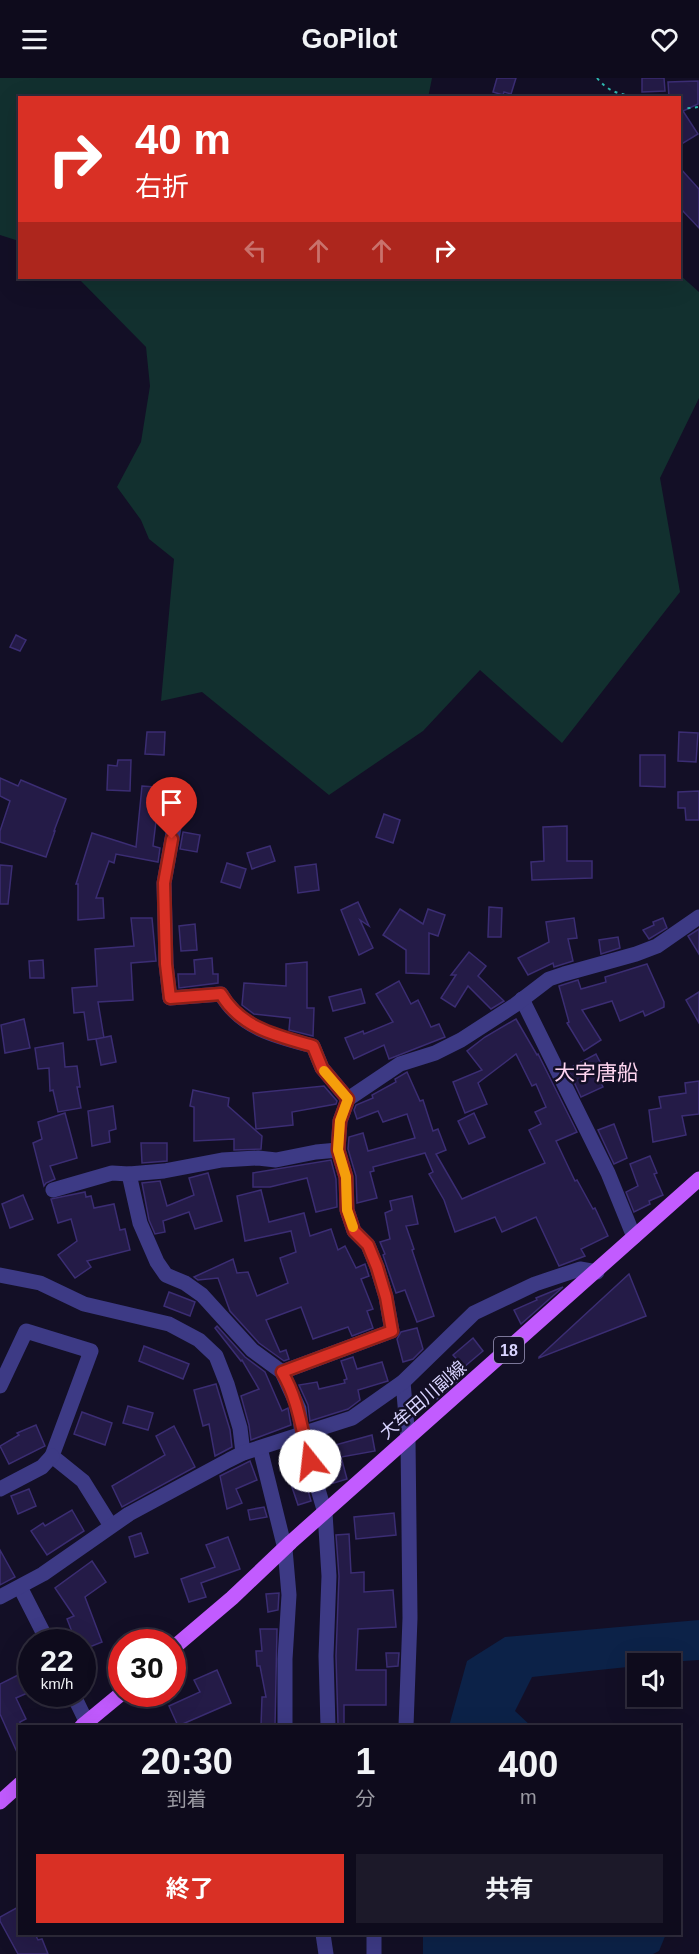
<!DOCTYPE html>
<html lang="ja">
<head>
<meta charset="utf-8">
<style>
  :root { --surface:#0e0b1c; --page:#1c1929; --text:#f1f3f6; --muted:#9b9ba3; --line:#2e2b3b; --accent:#d93025 }
  body { margin:0; font-family:Helvetica,"Noto Sans JP",sans-serif; background:var(--page); color:var(--text); height:100vh; display:flex; flex-direction:column; font-size:22px; white-space:nowrap }
  * { box-sizing:border-box; margin:0 }
  p { font-size:20px; color:var(--muted) }
  .icon { flex:none; width:33px; height:33px; fill:none; stroke:currentColor; stroke-width:2; stroke-linecap:round; stroke-linejoin:round }
  .map { position:relative; flex:1; overflow:hidden }
  .drawer { position:absolute; left:18px; top:1647px; width:663px; height:210px; display:flex; flex-direction:column; background:var(--surface); border-radius:0px; box-shadow:0 6px 24px #0002,0 0 0 2px var(--line) }
  .drawer>* { flex:none }
  .top-card { position:absolute; left:18px; top:18px; width:663px; height:183px; border-radius:0px; box-shadow:0 6px 24px #0002,0 0 0 2px var(--line); background:#d93025; color:#fff; overflow:hidden }
  .fabs { position:absolute; left:627px; top:1575px; display:grid; gap:12px }
  .fabs a { display:grid; place-items:center; width:54px; height:54px; border-radius:0px; background:var(--surface); box-shadow:0 6px 24px #0002,0 0 0 2px var(--line); font-size:30px }
  .speed { position:absolute; left:18px; top:1551px; display:flex; gap:12px; font-size:30px; font-weight:700; text-align:center }
  .speed>* { display:grid; place-content:center; width:78px; height:78px; border-radius:50%; background:var(--surface); box-shadow:0 6px 24px #0002,0 0 0 2px var(--line); line-height:1 }
  .speed small { font-size:15px; font-weight:400 }
  .speed .limit { border:9px solid #d22; background:#fff; color:#111 }
  .pin { position:absolute; display:grid; place-items:center; width:51px; height:51px; color:#fff; margin:-62px -26px; border-radius:50% 50% 50% 0; rotate:-45deg; box-shadow:0 0 6px #0007 }
  .pin .icon { rotate:45deg }
  .me { position:absolute; width:66px; margin:-33px; rotate:344deg; stroke-linejoin:round; filter:drop-shadow(0 0 4px #0008) }
  .turn { display:flex; align-items:center; gap:21px; height:126px; padding:0 18px; font-size:27px }
  .turn .icon { width:78px; height:78px; stroke-width:2.5 }
  .turn b { display:block; font-size:42px; line-height:51px }
  .lanes { display:flex; align-items:center; height:57px; padding:0 18px; background:#0003; justify-content:center; gap:30px; direction:ltr }
  .lanes .off { opacity:.35 }
  .eta { display:flex; justify-content:space-evenly; align-items:center; height:102px; text-align:center }
  .eta b { font-size:36px; font-weight:700; line-height:42px }
  .action { display:flex; gap:12px; margin-top:auto; padding:12px 18px }
  .action a { flex:1; height:69px; border-radius:0px; background:var(--accent); color:#fff; font-size:24px; font-weight:700; line-height:69px; text-align:center }
  .action a+a { background:var(--page); color:var(--text) }
  header { display:flex; justify-content:space-between; align-items:center; height:78px; padding:0 18px; background:var(--surface); font-size:27px; font-weight:700 }
  .map>svg:first-child { display:block }
  .green { fill:#12302f }
  .water { fill:#0c2248 }
  .building { fill:#241b47; stroke:#3b2d73; stroke-width:1.5 }
  .lines { fill:none; stroke-linecap:round; stroke-linejoin:round }
  .path { stroke:#2fb8b0; stroke-width:2; stroke-dasharray:3 4.5; stroke-linecap:butt }
  .minor { stroke:#3d3a85; stroke-width:15 }
  .major { stroke:#c25bff; stroke-width:15 }
  .route-casing { stroke:#8d1f18; stroke-width:15 }
  .route { stroke:#d93025; stroke-width:10 }
  .slow { stroke:#f59e0b; stroke-width:10 }
  .labels { text-anchor:middle; stroke-width:5; stroke-linejoin:round; paint-order:stroke }
  .shield { fill:#130f26; stroke:#9e99be; stroke-width:1.5 }
  .shield-label { font-size:16px; font-weight:bold; fill:#d9d4ff }
  .street-label { font-size:18px; fill:#d9d4ff; stroke:#130f26 }
  .quarter-label { font-size:21px; fill:#ffd6f0; stroke:#130f26 }
</style>
</head>
<body>
<header><svg class="icon" aria-label="menu" viewBox="0 0 24 24"><path d="M4 6h16M4 12h16M4 18h16"/></svg>GoPilot<svg class="icon" aria-label="heart" viewBox="0 0 24 24"><path d="M12 20l-8-8c-3-5 5-10 8-4 3-6 11-1 8 4z"/></svg></header>
<div class="map">
<svg width="699" height="1876" viewBox="0 0 699 1876">
  <rect width="100%" height="100%" fill="#130f26"/>
  <g class="green">
    <path d="M0,0h432l-4,20h-408l-1,143 -19,-6z"/>
    <path d="M680,197l19,17v106l-39,80 20,114 -118,151 -82,-73 -57,61 -94,64 -127,-103 -41,9 13,-142 -25,-20 -8,-19 -24,-33 24,-45 9,-56 -4,-39 -68,-69h602z"/>
  </g>
  <g class="water">
    <path d="M699,1542v40l-61,4 -1,2 -105,11 -17,34 16,15h-82l18,-65 38,-24z"/>
    <path d="M423,1856h243l-7,17 -6,3h-230z"/>
  </g>
  <g class="building">
    <path d="M497,0h19l-5,16 -7,-2 -1,3 -10,-3z"/>
    <path d="M642,0h22l1,13 -23,1z"/>
    <path d="M698,3v23l-15,7 15,23 -18,11v-49l-11,1 -1,-15z"/>
    <path d="M680,90l19,21v39l-19,-20z"/>
    <path d="M16,557l10,5 -6,11 -10,-4z"/>
    <path d="M147,654h18l-1,23 -19,-1z"/>
    <path d="M679,654l19,1 -2,29 -18,-1z"/>
    <path d="M640,677h25v32l-25,-1z"/>
    <path d="M118,682h13l-1,31 -23,-1 1,-25 9,1z"/>
    <path d="M0,700l18,8 3,-6 45,19 -12,32h1l-9,26 -46,-15v-11l10,-30 -10,-5z"/>
    <path d="M142,708l25,2 -1,6 18,1 -1,15 -17,-1v4h-9l-4,33 7,2 -2,14 -42,-8 -2,9 -5,-2 -13,37h7l1,20 -26,2v-36h-2l16,-51 44,14z"/>
    <path d="M699,713v29h-13l-1,-12h-7v-16z"/>
    <path d="M384,736l16,6 -7,23 -17,-6z"/>
    <path d="M567,748v35h25v17l-60,2 -1,-18 13,-1 -1,-34z"/>
    <path d="M183,754l17,3 -3,17 -17,-3z"/>
    <path d="M270,768l5,15 -23,8 -5,-16z"/>
    <path d="M227,785l19,6 -6,19 -19,-6z"/>
    <path d="M316,786l3,26 -21,3 -3,-26z"/>
    <path d="M0,787l12,1 -4,38h-8z"/>
    <path d="M358,824l11,24 -9,-6 13,28 -14,7 -18,-45z"/>
    <path d="M489,829l13,1 -1,29h-13z"/>
    <path d="M400,831l23,15 5,-15 17,6 -7,21 -9,-3v41l-23,-1v-23l-23,-15z"/>
    <path d="M131,840h21l4,43 -25,2 2,37 -35,2 6,36 -16,2 -4,-28 -10,1 -2,-25 25,-2 -2,-37 39,-3z"/>
    <path d="M574,840l3,20 -9,1 5,22 -19,6 -1,-4 -25,12 -10,-17 31,-16 -3,-20z"/>
    <path d="M663,840l4,10 -18,11 -6,-9 11,-5 -1,-3z"/>
    <path d="M195,846l2,26 -16,1 -2,-25z"/>
    <path d="M699,851v25l-11,-18z"/>
    <path d="M618,859l2,11 -19,6 -2,-14z"/>
    <path d="M469,874l17,14 -8,10 26,25 -13,8 -23,-23 -13,21 -14,-9 15,-23h-5z"/>
    <path d="M212,880l1,16h5v9l-39,5 -1,-14h17l-1,-14z"/>
    <path d="M43,882l1,18h-14l-1,-17z"/>
    <path d="M307,884v46h7l-1,28 -24,-6 1,-12 -36,-4 -12,-9 2,-22 42,3v-22z"/>
    <path d="M647,886l17,38v5l-19,9 -2,-5 -23,10 -8,-20 -30,9 19,30 -17,11 -17,-28 2,-1 -10,-36 19,-6 3,9 25,-7 -1,-5z"/>
    <path d="M399,903l12,23 7,-4 13,27 8,-3 6,13 -56,22 -5,-14 -30,14 -9,-21 18,-7 1,3 29,-12 -17,-28z"/>
    <path d="M361,911l4,14 -32,8 -4,-14z"/>
    <path d="M699,914v31l-13,-23z"/>
    <path d="M24,941l6,29 -25,5 -4,-28z"/>
    <path d="M516,941l21,36 1,-1 39,78 -21,9 19,40 2,-1 16,29 2,-1 13,28 -27,13 4,7 -26,10 -23,-49 -34,15 -7,-15 -40,15 -11,-32 -15,-26 4,-2 -8,-19 -52,14 1,4 -4,1 7,26 -20,5 -1,-27 -8,-27 1,-12 14,-4 5,18 47,-13 -8,-24 -24,8 -5,-11 -21,8 -3,-9 2,-5 17,-7 -1,-3 24,-13 -1,-3 12,-7 13,29 3,-1 10,31 5,-2 8,21 -10,4 26,45 83,-36 -16,-33 12,-6 -6,-12 11,-5 -10,-23 -4,2 -16,-32 -38,29 9,21 -22,9 -12,-31 29,-12 -15,-19 18,-14z"/>
    <path d="M111,958l5,26 -15,3 -5,-26z"/>
    <path d="M63,965l2,24 12,-1 3,21h-3l4,21 -23,4 -5,-22 -3,1 -1,-23 -11,1 -3,-21z"/>
    <path d="M596,976l6,12 -7,4 8,17 -22,10 -13,-28z"/>
    <path d="M699,1003v33l-17,2 4,19 -33,7 -4,-32 12,-2 -2,-11 27,-4 -1,-10z"/>
    <path d="M324,1008l13,15 -1,3 -44,8 1,13 -37,4 -3,-36z"/>
    <path d="M193,1012l36,8 -1,8 34,30 -1,13 -27,1v-11l-40,2v-34l-4,-1z"/>
    <path d="M113,1028l3,23 -7,2 1,11 -18,4 -4,-35z"/>
    <path d="M65,1035l12,45 -27,8 5,13 -9,4 -2,3 -11,-43 9,-4 -4,-17z"/>
    <path d="M474,1035l11,24 -16,7 -11,-23z"/>
    <path d="M614,1046l13,34 -13,6 -16,-34z"/>
    <path d="M141,1065h26v18l-25,2z"/>
    <path d="M650,1078l7,17 -3,1 9,21 -14,6 1,3 -16,8 -8,-20 12,-6 -8,-22z"/>
    <path d="M331,1082l5,19 1,28 -21,5 -9,-34 -37,9h-17v-14z"/>
    <path d="M208,1095l14,48 -27,8 -6,-17 -26,9 2,11 -10,2 -6,-14 -7,-37 18,-2 7,25 27,-11 -5,-17z"/>
    <path d="M261,1112l8,32 35,-9 6,23 21,-7 7,21 7,-4 11,22 9,-4 4,12 -8,3 12,30 -6,2 6,17 -21,8 -4,-9 -35,12 -12,-32 -35,13 14,32 6,-2 3,9 -5,2 -25,-18 -29,-32 -12,-33 -20,2 -4,-3 39,-18 4,14 11,-1 9,24 31,-13 -8,-25 16,-6 -5,-21 -46,10 -8,-45z"/>
    <path d="M85,1114l1,5 5,-1 3,12 20,-4 6,26 5,-1 5,21 -43,11 4,6 -16,11 -17,-23 19,-14 -6,-22 -13,4 -7,-24z"/>
    <path d="M23,1117l10,24 -23,9 -8,-24z"/>
    <path d="M412,1118l6,28 -12,2 8,23 -2,1 22,66 -17,6 -12,-32 -9,3 -13,-38 2,-1 -5,-12 10,-3 -5,-26 7,-3 -2,-9z"/>
    <path d="M629,1196l17,42 -107,42v-1z"/>
    <path d="M563,1209l-42,37 -7,-14 23,-10 -1,-2z"/>
    <path d="M169,1214l26,10 -5,14 -26,-10z"/>
    <path d="M217,1248l28,31 20,15 17,39 6,-3 3,17 -40,15 -2,-15 -8,-29 18,-7 -17,-29 -1,1 -26,-33z"/>
    <path d="M417,1250l6,21 -10,10 -10,3 -6,-23 4,-7z"/>
    <path d="M473,1260l10,13 -19,16 -11,-12z"/>
    <path d="M144,1268l45,18 -6,15 -44,-18z"/>
    <path d="M353,1279l4,12 25,-7 6,19 -30,9 2,10 -12,9 -38,12 -2,-16 -9,-20 18,-3 2,7 26,-6 -1,-3 3,-1 -6,-18z"/>
    <path d="M449,1293l9,10 -21,18 -9,-9z"/>
    <path d="M216,1306l14,46 2,17 -17,9 -6,-32 -6,2 -9,-36z"/>
    <path d="M128,1328l25,7 -5,17 -25,-7z"/>
    <path d="M82,1334l30,11 -7,22 -31,-11z"/>
    <path d="M36,1347l9,21 -36,18 -9,-18 19,-11 -2,-2z"/>
    <path d="M174,1348l21,41 -73,40 -10,-21 53,-31 -9,-19z"/>
    <path d="M372,1357l3,16 -34,6 6,22 -20,6 -10,-35z"/>
    <path d="M297,1374l14,49 -13,4 -9,-27 -4,-24z"/>
    <path d="M250,1383l7,19 -21,9 6,14 -15,6 -7,-33z"/>
    <path d="M29,1411l7,17 -18,8 -7,-18z"/>
    <path d="M264,1429l3,10 -17,3 -2,-10z"/>
    <path d="M72,1432l12,21 -37,24 -16,-24 12,-8 2,3z"/>
    <path d="M394,1435l2,22 -40,4 -2,-22z"/>
    <path d="M141,1455l7,20 -13,4 -6,-20z"/>
    <path d="M349,1456l2,39 13,-1v20l29,-2 3,37 -38,2 -2,41h30v35h-42v19h-6l-2,-68 3,-80 -3,-41z"/>
    <path d="M228,1459l12,32 -39,14 5,14 -17,5 -8,-23 34,-12 -9,-22z"/>
    <path d="M0,1472l15,27 -15,8z"/>
    <path d="M92,1483l14,21 -21,15 17,45 -20,8v-8h-6l-9,-23 7,-3 -19,-28z"/>
    <path d="M279,1515l-1,17 -10,2 -2,-18z"/>
    <path d="M260,1551h17l-2,97h-14l1,-29h4l-6,-31h-3l-1,-15h6z"/>
    <path d="M386,1575h13l-1,13 -11,1z"/>
    <path d="M32,1590v23l-16,7 10,21 -6,3v37l-20,-45v-30z"/>
    <path d="M217,1592l14,33 -53,23 -9,-20 31,-14 -6,-12z"/>
    <path d="M20,1828v28h15l3,6 4,-1 6,15h-30l-18,-33v-4z"/>
  </g>
  <g class="lines">
    <g class="path">
      <path d="M597,0c16,20 34,17 58,20"/>
      <path d="M680,31l19,-2"/>
    </g>
    <g class="minor">
      <path d="M175,744l-11,61 2,81 4,34 51,-4c19,34 56,43 92,52l9,22 26,31"/>
      <path d="M522,921l86,174 26,64"/>
      <path d="M129,1096l11,49 17,39 9,13 19,8 17,12 50,55 30,22 17,37 3,26 23,78 4,63 -3,80 2,70"/>
      <path d="M53,1112l59,-17 17,1 35,-3 58,-11 36,-2 18,2 40,-8 22,-2"/>
      <path d="M0,1197l40,8 44,21 85,20 30,16 17,16 11,28 13,44 3,25"/>
      <path d="M282,1294l110,-41 -6,-34 -9,-30 -9,-22 -14,-14 -7,-21 -1,-33 -8,-27 2,-29 8,-22 52,-35 35,-11 26,-13 54,-35 34,-26 15,-5 72,-20 21,-8 42,-29"/>
      <path d="M403,1304l5,57 2,179 -4,108"/>
      <path d="M0,1308l26,-55 65,20 -39,105 31,25 28,45"/>
      <path d="M260,1370l25,101 4,46 -4,64v67"/>
      <path d="M0,1411l42,-22 10,-11"/>
      <path d="M20,1509l28,55"/>
      <path d="M0,1519l43,-23 86,-60 100,-54 14,-7 109,-35 51,-36 71,-69 61,-29 45,-15 17,3"/>
      <path d="M73,1616l14,29"/>
      <path d="M323,1856l3,20"/>
      <path d="M374,1876v-20"/>
    </g>
    <g class="major">
      <path d="M172,1571l60,-51 59,-56 408,-363"/>
      <path d="M82,1648l40,-33"/>
      <path d="M0,1724l20,-18"/>
    </g>
  </g>
  <g class="lines">
    <g class="route-casing">
      <path id="route" d="M172,761l-8,44 2,81 4,34 51,-4c20,34 56,42 92,52l9,22 26,31 -8,22 -2,29 8,27 1,33 7,21 14,14 9,22 9,30 6,34 -110,41c17,29 19,57 28,89"/>
    </g>
    <use href="#route" class="route"/>
    <path class="slow" d="M324,993l24,28 -8,22 -2,29 8,27 1,33 6,17"/>
  </g>
  <g class="labels">
    <rect class="shield" x="494" y="1259" width="30" height="26" rx="4.5"/>
    <g class="shield-label">
      <text x="509" y="1278">18</text>
    </g>
    <g class="street-label">
      <text transform="translate(423 1322) rotate(-41)" y="6">大牟田川副線</text>
    </g>
    <g class="quarter-label">
      <text x="596" y="1002">大字唐船</text>
    </g>
  </g>
</svg>
<div class="fabs">
<a><svg class="icon" aria-label="sound" viewBox="0 0 24 24"><path d="M4 9h4l5-4v14l-5-4H4zM17 9q2 3 0 6"/></svg></a>
</div>
<div class="speed"><div>22<small>km/h</small></div><div class="limit">30</div></div>
<div class="pin" style="left:172px;top:761px;background:#d93025"><svg class="icon" aria-label="arrive" viewBox="0 0 24 24"><path d="M6 21V4h12l-3 4 3 4H6"/></svg></div>
<svg class="me" style="left:310px;top:1383px" viewBox="-20 -20 40 40"><circle r="19" fill="#fff"/><path d="M0-13L10 11 0 6-10 11z" fill="#d93025"/></svg>
<div class="top-card">
<div class="turn"><svg class="icon" aria-label="right" viewBox="0 0 24 24"><path d="M7 20v-9h11M14 6l5 5-5 5"/></svg><div><b>40 m</b>右折</div></div>
<div class="lanes"><svg class="icon off" aria-label="left" viewBox="0 0 24 24"><path d="M17 20v-9H6M10 6l-5 5 5 5"/></svg><svg class="icon off" aria-label="ahead" viewBox="0 0 24 24"><path d="M12 20V5M6 11l6-6 6 6"/></svg><svg class="icon off" aria-label="ahead" viewBox="0 0 24 24"><path d="M12 20V5M6 11l6-6 6 6"/></svg><svg class="icon" aria-label="right" viewBox="0 0 24 24"><path d="M7 20v-9h11M14 6l5 5-5 5"/></svg></div>
</div>
<section class="drawer">
<div class="eta">
<div><b>20:30</b><p>到着</p></div>
<div><b>1</b><p>分</p></div>
<div><b>400</b><p>m</p></div>
</div>
<div class="action"><a>終了</a><a>共有</a></div>
</section>
</div>
</body>
</html>
